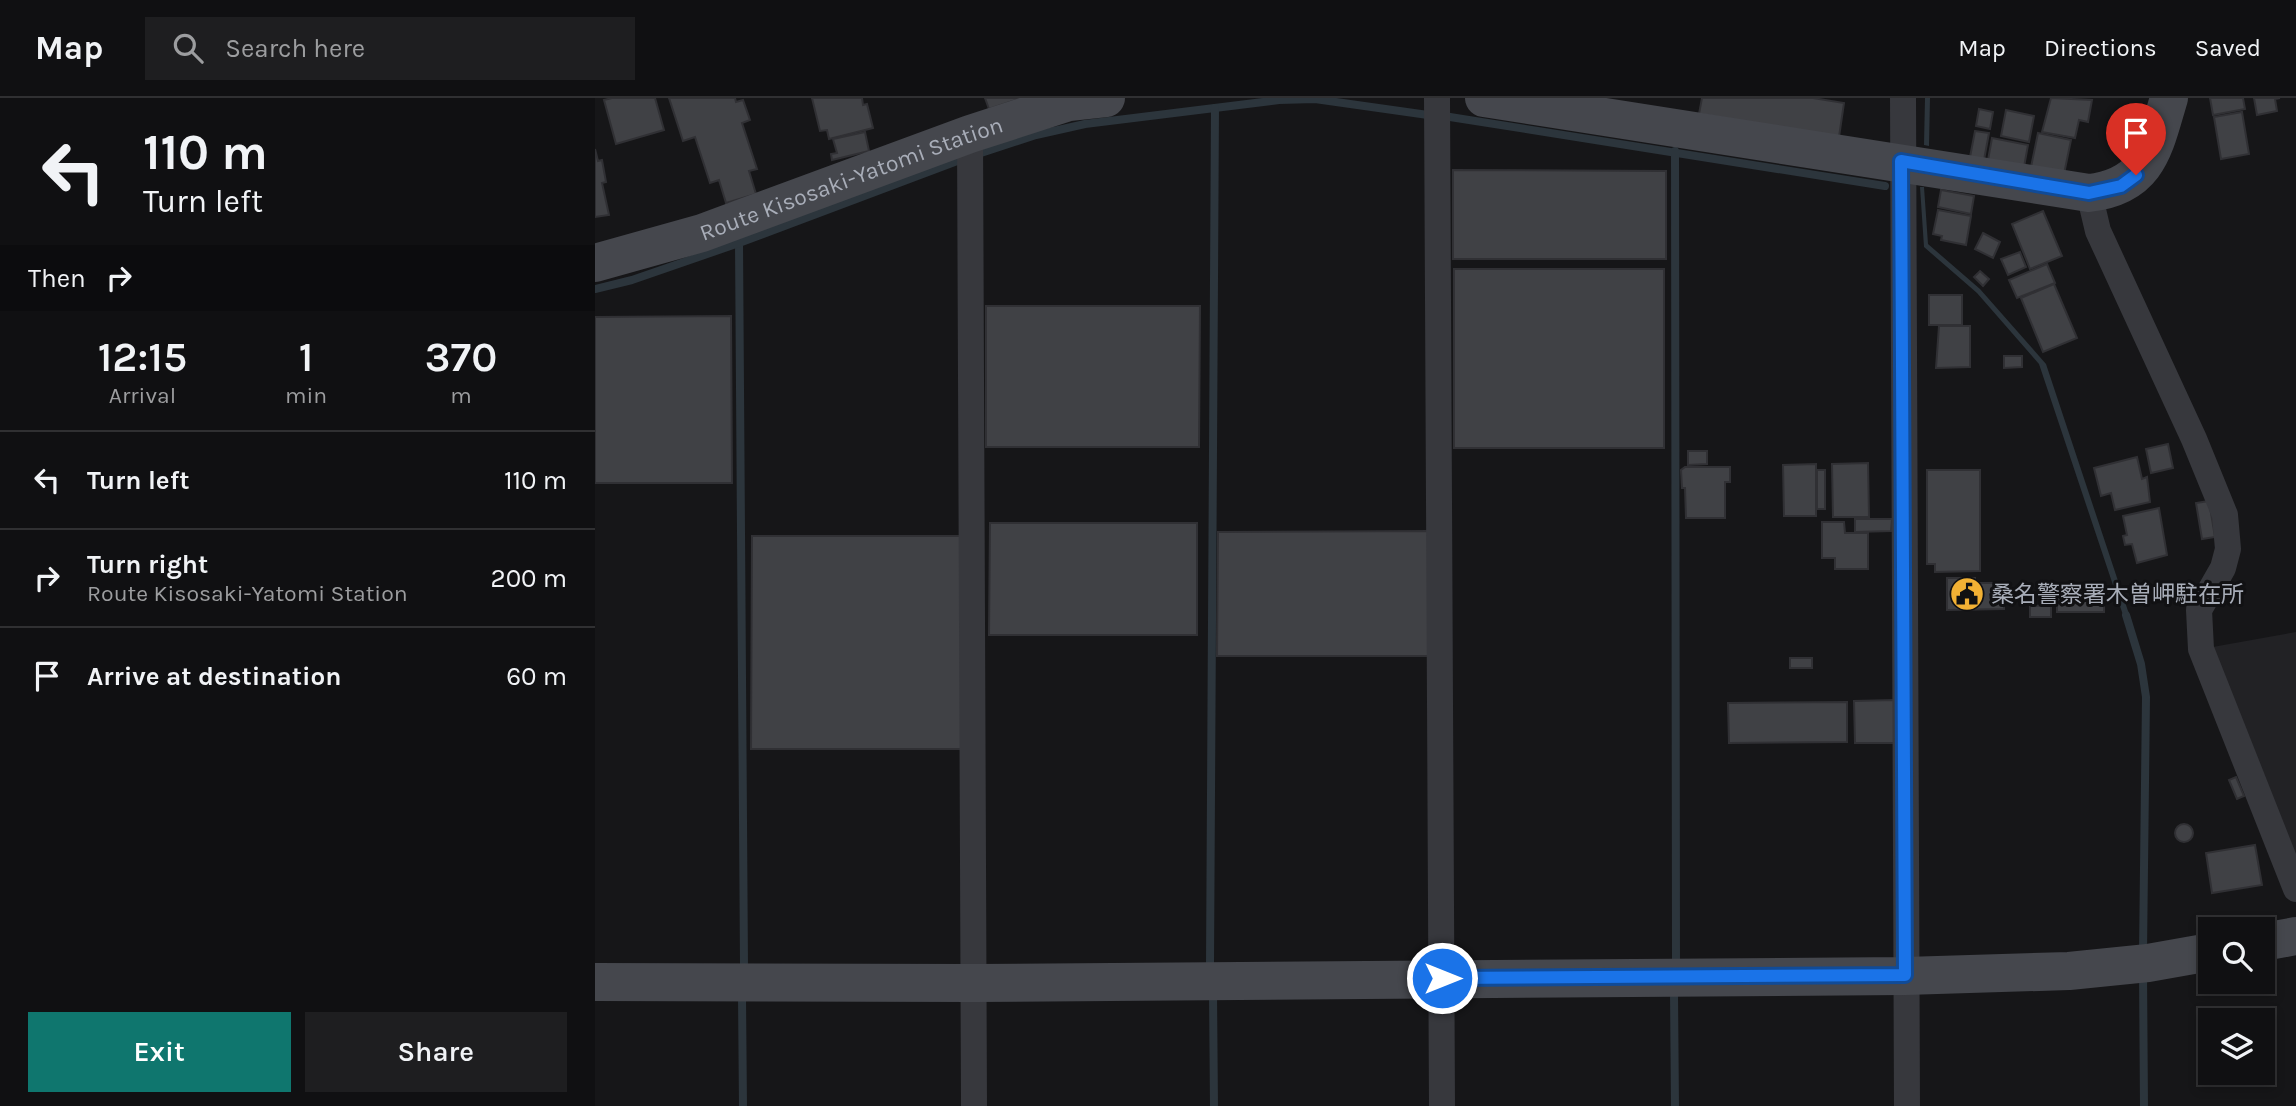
<!DOCTYPE html>
<html lang="en">
<head>
<meta charset="utf-8">
<style>
  :root { --surface:#101012; --page:#1e1e20; --text:#f1f3f6; --muted:#9c9d9f; --line:#303032; --accent:#0f766e }
  body { margin:0; font-family:Karla,"Noto Sans JP",sans-serif; background:var(--page); color:var(--text); height:100vh; display:flex; flex-direction:column; font-size:26px; white-space:nowrap }
  * { box-sizing:border-box; margin:0 }
  p { font-size:23px; color:var(--muted) }
  .icon { flex:none; width:38px; height:38px; fill:none; stroke:currentColor; stroke-width:2; stroke-linecap:round; stroke-linejoin:round }
  .map { position:relative; flex:1; overflow:hidden }
  .panel { display:flex; flex-direction:column; background:var(--surface); width:595px }
  .panel>* { flex:none }
  .banner { background:#101012; color:var(--text); overflow:hidden }
  .controls { position:absolute; left:1603px; top:819px; display:grid; gap:14px }
  .controls a { display:grid; place-items:center; width:77px; height:77px; border-radius:0px; background:var(--surface); box-shadow:0 4px 10px #0003,0 0 0 2px var(--line); font-size:35px }
  .pin { position:absolute; display:grid; place-items:center; width:60px; height:60px; color:#fff; margin:-72px -30px; border-radius:50% 50% 50% 0; rotate:-45deg; box-shadow:0 0 7px #0007 }
  .pin .icon { rotate:45deg }
  .me { position:absolute; width:77px; margin:-38px; rotate:90deg; stroke-linejoin:round; filter:drop-shadow(0 0 5px #0008) }
  .turn { display:flex; align-items:center; gap:24px; height:147px; padding:0 28px; font-size:32px }
  .turn .icon { width:91px; height:91px; stroke-width:2.5 }
  .turn b { display:block; font-size:49px; line-height:60px }
  .then { display:flex; align-items:center; height:66px; padding:0 28px; background:#0003; gap:14px; font-size:26px }
  .eta { display:flex; justify-content:space-evenly; align-items:center; height:119px; text-align:center }
  .eta b { font-size:42px; font-weight:600; line-height:49px }
  .action { display:flex; gap:14px; margin-top:auto; padding:14px 28px }
  .action a { flex:1; height:80px; border-radius:0px; background:var(--accent); color:#fff; font-size:28px; font-weight:600; line-height:80px; text-align:center }
  .action a+a { background:var(--page); color:var(--text) }
  ul { padding:0; list-style:none }
  li { display:flex; align-items:center; gap:21px; height:98px; padding:0 28px; border-top:2px solid var(--line) }
  li div { flex:1 }
  li b { display:block; font-size:26px }
  li em { font-style:normal }
  header { display:flex; align-items:center; gap:42px; box-sizing:border-box; height:98px; padding:0 35px; background:var(--surface); border-bottom:2px solid var(--line) }
  header strong { font-size:33px }
  nav { display:flex; gap:38px; margin-inline-start:auto; font-size:24px }
  .search { width:490px; height:63px; background:var(--page); display:flex; align-items:center; gap:18px; box-sizing:border-box; padding:0 24px; border-radius:0px; color:var(--muted); font-size:26px }
  main { display:flex; flex:1; min-height:0 }
  .map>svg:first-child { display:block }
  .built { fill:#222225 }
  .water { fill:#2c353c }
  .lines { fill:none; stroke-linecap:round; stroke-linejoin:round }
  .stream { stroke:#2c353c; stroke-width:8 }
  .building { fill:#404145; stroke:#303034; stroke-width:2 }
  .street { stroke:#37383d; stroke-width:26 }
  .secondary { stroke:#45474d; stroke-width:38 }
  .route-casing { stroke:#114b97; stroke-width:18 }
  .route { stroke:#1a73e8; stroke-width:12 }
  .labels { text-anchor:middle; stroke-width:6; stroke-linejoin:round; paint-order:stroke }
  .street-label { font-size:23px; fill:#a8adb8; stroke:#111113 }
  .poi-label { font-size:23px; fill:#a8adb8; stroke:#111113; text-anchor:start }
</style>
</head>
<body>
<header>
<strong>Map</strong>
<div class="search"><svg class="icon" aria-label="search" viewBox="0 0 24 24"><circle cx="10" cy="10" r="6"/><path d="M15 15l6 6"/></svg>Search here</div>
<nav><a>Map</a><a>Directions</a><a>Saved</a></nav>
</header>
<main>
<section class="panel">
<div class="banner">
<div class="turn"><svg class="icon" aria-label="left" viewBox="0 0 24 24"><path d="M17 20v-9H6M10 6l-5 5 5 5"/></svg><div><b>110 m</b>Turn left</div></div>
<div class="then">Then<svg class="icon" aria-label="right" viewBox="0 0 24 24"><path d="M7 20v-9h11M14 6l5 5-5 5"/></svg></div>
</div>
<div class="eta">
<div><b>12:15</b><p>Arrival</p></div>
<div><b>1</b><p>min</p></div>
<div><b>370</b><p>m</p></div>
</div>
<ul>
<li><svg class="icon" aria-label="left" viewBox="0 0 24 24"><path d="M17 20v-9H6M10 6l-5 5 5 5"/></svg><div><b>Turn left</b></div><em>110 m</em></li>
<li><svg class="icon" aria-label="right" viewBox="0 0 24 24"><path d="M7 20v-9h11M14 6l5 5-5 5"/></svg><div><b>Turn right</b><p>Route Kisosaki-Yatomi Station</p></div><em>200 m</em></li>
<li><svg class="icon" aria-label="arrive" viewBox="0 0 24 24"><path d="M6 21V4h12l-3 4 3 4H6"/></svg><div><b>Arrive at destination</b></div><em>60 m</em></li>
</ul>
<div class="action"><a>Exit</a><a>Share</a></div>
</section>
<div class="map">
<svg width="1701" height="1008" viewBox="0 0 1701 1008">
  <rect width="100%" height="100%" fill="#161618"/>
  <path class="built" d="M1701,534v227l-89,-211z"/>
  <g class="water">
    <path d="M1330,0h5l-1,48 -5,-1z"/>
    <path d="M1325,89h4l4,57 52,45 66,75 84,253 -1,6 -5,-5 -85,-254 -62,-71 -53,-46z"/>
  </g>
  <g class="lines">
    <g class="stream">
      <path d="M855,19l435,69"/>
      <path d="M1080,53l1,812"/>
      <path d="M386,55l55,-18 49,-11 194,-24 36,-1 113,16"/>
      <path d="M144,145l5,722"/>
      <path d="M0,191l37,-9 107,-37 221,-83"/>
      <path d="M1531,517l15,49 5,33 -3,256"/>
      <path d="M615,866l5,-856"/>
      <path d="M1548,874l1,134"/>
      <path d="M618,895l1,113"/>
      <path d="M1079,895l1,113"/>
      <path d="M147,899l1,109"/>
    </g>
  </g>
  <g class="building">
    <path d="M17,0h43l9,32 -48,14 -12,-44z"/>
    <path d="M74,0h66l1,4 7,-2 7,20 -8,3 15,46 -8,2 7,23 -30,9 -7,-23 -9,3 -15,-46 -12,4z"/>
    <path d="M217,0h50l1,7 4,-1 6,24 -44,11 -2,-9 -7,1z"/>
    <path d="M390,0h37l-33,11z"/>
    <path d="M1107,0h111l31,5 -5,34 -140,-23z"/>
    <path d="M1456,0l41,2 -4,22 -9,-2 -4,18 -33,-6z"/>
    <path d="M1615,0h33l2,11 -32,6z"/>
    <path d="M1659,0h26l-5,1 2,12 -20,4z"/>
    <path d="M1384,11l14,3 -3,17 -14,-3z"/>
    <path d="M1411,12l28,6 -5,26 -28,-6z"/>
    <path d="M1647,14l7,42 -28,5 -7,-42z"/>
    <path d="M1380,33l14,2 -5,27 -14,-3z"/>
    <path d="M270,34l4,19 -37,9 -1,-6 6,-1 -4,-14z"/>
    <path d="M1443,35l33,7 -7,34 -33,-7z"/>
    <path d="M1397,40l36,7 -4,22 -36,-7z"/>
    <path d="M0,51l3,12 4,-1 4,22 -4,1 7,32 -14,2z"/>
    <path d="M858,72l213,1v88h-213z"/>
    <path d="M1346,92l33,6 -3,18 -33,-7z"/>
    <path d="M1343,112l33,6 -5,29 -25,-5 1,-4 -9,-2z"/>
    <path d="M1448,113l19,45 -32,13 -18,-45z"/>
    <path d="M1388,135l17,9 -7,16 -18,-9z"/>
    <path d="M1425,154l6,15 -18,8 -7,-16z"/>
    <path d="M1452,166l8,19 -38,15 -8,-18z"/>
    <rect x="859" y="171" width="210" height="179"/>
    <path d="M1385,173l9,8 -6,7 -9,-9z"/>
    <path d="M1459,186l23,54 -34,14 -22,-54z"/>
    <rect x="1334" y="197" width="33" height="30"/>
    <path d="M391,208h214l-1,141h-213z"/>
    <path d="M136,218l1,167h-137v-166z"/>
    <path d="M1344,228h31v41l-34,1z"/>
    <path d="M1409,258h18v11l-18,1z"/>
    <path d="M1573,346l5,24 -22,5 -5,-24z"/>
    <path d="M1093,353h19v13l-19,1z"/>
    <path d="M1542,359l5,22 5,-2 3,25 -35,8 -4,-17 -10,3 -7,-28z"/>
    <path d="M1273,365l1,54h-36l-1,-53z"/>
    <path d="M1221,366v52h-32l-1,-51z"/>
    <path d="M1090,369h45v15h-5v36h-39l-1,-30h-3l-1,-18z"/>
    <rect x="1222" y="372" width="8" height="39"/>
    <path d="M1332,372h53v101l-45,1v-8h-8z"/>
    <path d="M1614,403l6,36 -13,2 -6,-36z"/>
    <path d="M1564,410l8,47 -30,8 -5,-19 -7,1 -2,-9 4,-1 -4,-19z"/>
    <path d="M1260,421h37l-1,12 -36,1z"/>
    <path d="M1227,424h22l1,11h23v36h-33v-11h-13z"/>
    <path d="M395,425h207v112h-208z"/>
    <path d="M835,433v125h-213l1,-124z"/>
    <path d="M157,438h211v213h-212z"/>
    <path d="M1352,480h28v5h29v26l-57,1z"/>
    <rect x="1462" y="491" width="47" height="23"/>
    <path d="M1456,507v12h-21v-11z"/>
    <rect x="1195" y="560" width="22" height="10"/>
    <path d="M1299,602v43h-39l-1,-42z"/>
    <path d="M1252,604v40l-118,1 -1,-40z"/>
    <path d="M1641,679l8,19 -7,3 -8,-19z"/>
    <circle cx="1589" cy="735" r="9"/>
    <path d="M1660,747l7,40 -50,8 -6,-40z"/>
  </g>
  <g class="lines">
    <g class="street">
      <path d="M842,0l5,1008"/>
      <path d="M1308,0l4,1008"/>
      <path d="M375,36l4,972"/>
      <path d="M1494,95l9,38 96,208 31,76 3,34 -5,19 -24,42 2,39 95,240"/>
    </g>
    <g class="secondary">
      <path d="M889,0l605,95c60,-7 65,-45 80,-95"/>
      <path id="s1" d="M0,165l107,-30 268,-99 99,-32 37,-4"/>
      <path d="M1668,844l33,-6"/>
      <path d="M0,884l379,1 931,-7 164,-5 79,-8 62,-11"/>
    </g>
  </g>
  <g class="lines">
    <g class="route-casing">
      <path id="route" d="M847,880l463,-3 -4,-814 188,32 32,-7 15,-11"/>
    </g>
    <use href="#route" class="route"/>
  </g>
  <defs>
    <g id="civic-disc" transform="scale(1.75)"><circle r="9.5" fill="#f2b134" stroke="#111113"/><path d="M-.6-6.5H3V-4.5H.6V-3L4-1V1h2V6H-6V1h2V-1L-.6-3ZM-1.2 2.5V6h2.4V2.5Z" fill="#111"/></g>
  </defs>
  <g fill-rule="evenodd">
    <use href="#civic-disc" x="1372" y="496"/>
  </g>
  <g class="labels">
    <g class="street-label">
      <text dy="8" stroke="none"><textPath href="#s1" startOffset="270">Route Kisosaki-Yatomi Station</textPath></text>
    </g>
    <g class="poi-label">
      <text x="1396" y="504">桑名警察署木曽岬駐在所</text>
    </g>
  </g>
</svg>
<div class="controls">
<a><svg class="icon" aria-label="search" viewBox="0 0 24 24"><circle cx="10" cy="10" r="6"/><path d="M15 15l6 6"/></svg></a>
<a><svg class="icon" aria-label="layers" viewBox="0 0 24 24"><path d="M12 4l9 5-9 5-9-5zM3 14l9 5 9-5"/></svg></a>
</div>
<div class="pin" style="left:1541px;top:77px;background:#d93025"><svg class="icon" aria-label="arrive" viewBox="0 0 24 24"><path d="M6 21V4h12l-3 4 3 4H6"/></svg></div>
<svg class="me" style="left:847px;top:880px" viewBox="-20 -20 40 40"><circle r="17" fill="#1a73e8" stroke="#fff" stroke-width="3"/><path d="M0-11L8 9 0 5-8 9z" fill="#fff"/></svg>
</div>
</main>
</body>
</html>
